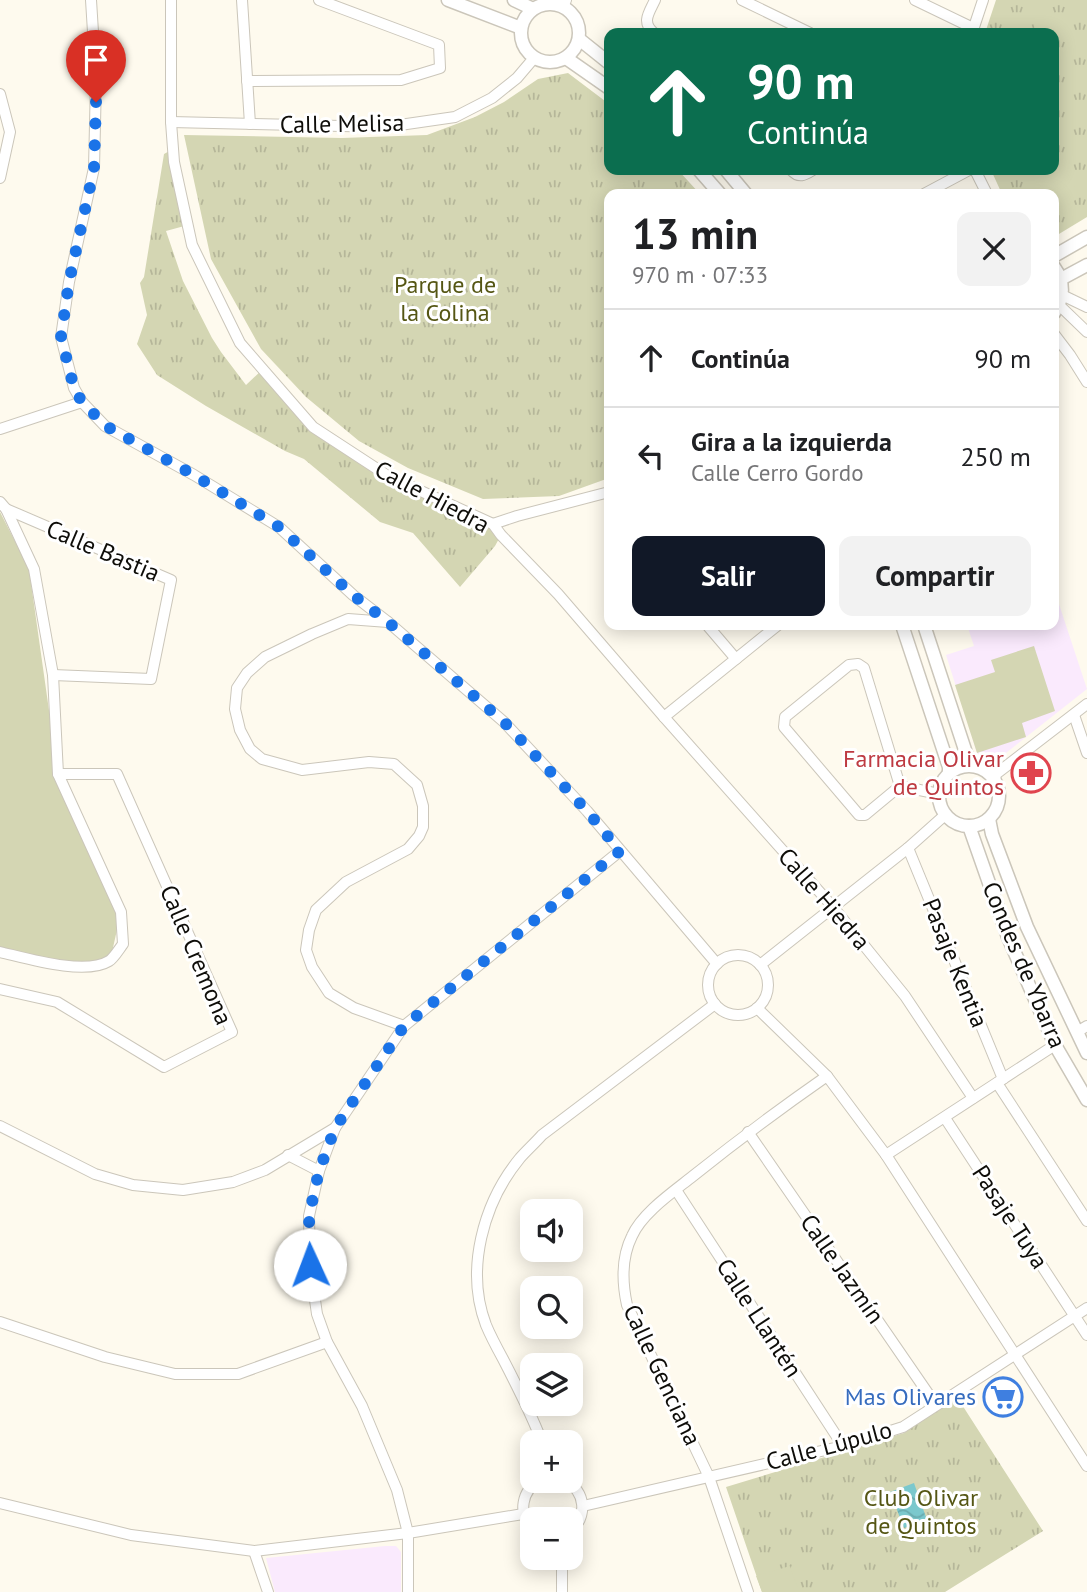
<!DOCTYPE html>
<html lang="es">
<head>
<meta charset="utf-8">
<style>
  :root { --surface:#fff; --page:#f2f2f2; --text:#202124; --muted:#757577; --line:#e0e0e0; --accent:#111827 }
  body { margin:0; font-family:"PT Sans",sans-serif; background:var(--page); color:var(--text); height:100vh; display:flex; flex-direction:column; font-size:26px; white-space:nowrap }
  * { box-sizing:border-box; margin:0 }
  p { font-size:23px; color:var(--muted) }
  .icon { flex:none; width:38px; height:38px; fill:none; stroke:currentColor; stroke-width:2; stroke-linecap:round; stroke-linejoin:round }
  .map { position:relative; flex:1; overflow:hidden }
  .details { position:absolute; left:604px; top:189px; width:455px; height:441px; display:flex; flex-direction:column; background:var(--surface); border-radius:14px; box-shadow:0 4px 18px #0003 }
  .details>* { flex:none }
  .guide { position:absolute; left:604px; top:28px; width:455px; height:147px; border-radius:14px; box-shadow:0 4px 18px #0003; background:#0b6e4f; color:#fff; overflow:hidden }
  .controls { position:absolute; left:520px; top:1199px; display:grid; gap:14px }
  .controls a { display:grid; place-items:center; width:63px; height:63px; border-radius:14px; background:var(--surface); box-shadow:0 4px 18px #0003; font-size:35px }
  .pin { position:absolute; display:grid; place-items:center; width:60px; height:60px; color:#fff; margin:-72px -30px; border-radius:50% 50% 50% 0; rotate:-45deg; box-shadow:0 0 7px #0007 }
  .pin .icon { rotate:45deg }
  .me { position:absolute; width:77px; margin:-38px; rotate:358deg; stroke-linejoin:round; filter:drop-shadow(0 0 5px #0008) }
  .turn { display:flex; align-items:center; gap:24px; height:147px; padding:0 28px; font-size:32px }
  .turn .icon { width:91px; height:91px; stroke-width:2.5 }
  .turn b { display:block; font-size:49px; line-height:60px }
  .round { display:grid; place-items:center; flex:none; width:74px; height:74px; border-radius:14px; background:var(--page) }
  .headline { display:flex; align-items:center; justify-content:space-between; height:119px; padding:0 28px }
  h1 { font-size:42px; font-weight:600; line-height:52px }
  .primary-button { display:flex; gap:14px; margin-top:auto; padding:14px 28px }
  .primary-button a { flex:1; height:80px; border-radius:14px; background:var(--accent); color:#fff; font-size:28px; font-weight:600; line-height:80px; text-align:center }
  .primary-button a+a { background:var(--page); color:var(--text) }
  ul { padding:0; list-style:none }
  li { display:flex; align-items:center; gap:21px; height:98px; padding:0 28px; border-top:2px solid var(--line) }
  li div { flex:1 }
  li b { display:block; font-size:26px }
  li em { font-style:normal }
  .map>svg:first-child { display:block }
  .education { fill:#faeafd }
  .grass { fill:url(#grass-tufts) }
  .garden { fill:#d4d6b3 }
  .water { fill:url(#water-waves) }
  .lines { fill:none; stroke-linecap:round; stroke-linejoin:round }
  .street-casing { stroke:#cbc6ba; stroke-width:12 }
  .secondary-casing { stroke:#cbc6ba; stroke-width:15 }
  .street { stroke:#fff; stroke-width:10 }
  .secondary { stroke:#fff; stroke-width:12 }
  .route { stroke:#1a73e8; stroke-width:12; stroke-dasharray:0 21.6 }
  .labels { text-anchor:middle; stroke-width:6; stroke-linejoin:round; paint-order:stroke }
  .street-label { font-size:24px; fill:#0e0d09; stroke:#fff }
  .park-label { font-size:24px; fill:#555614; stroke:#fff }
  .health-label { font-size:24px; fill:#be3a42; stroke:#fff; text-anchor:end }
  .shop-label { font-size:24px; fill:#366cbe; stroke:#fff; text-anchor:end }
</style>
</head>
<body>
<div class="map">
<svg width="1087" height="1592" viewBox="0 0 1087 1592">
  <defs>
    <pattern id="grass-tufts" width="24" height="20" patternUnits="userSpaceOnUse" patternTransform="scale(1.75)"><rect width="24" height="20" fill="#d4d6b3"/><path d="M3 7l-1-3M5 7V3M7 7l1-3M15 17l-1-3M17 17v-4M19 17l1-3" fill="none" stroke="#b5b699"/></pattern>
    <pattern id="water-waves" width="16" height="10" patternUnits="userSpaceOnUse" patternTransform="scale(1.75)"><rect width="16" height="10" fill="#7bc8cd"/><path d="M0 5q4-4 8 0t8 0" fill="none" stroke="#69abaf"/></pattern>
  </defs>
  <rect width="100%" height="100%" fill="#fefaee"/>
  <g class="education">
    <path d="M1054,589l33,100 -90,71 -6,1 -6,-2 -8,-6 -31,-98 28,-9 -7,-21h87z"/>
    <path d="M385,1546h11l5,6v40h-126l-9,-34z"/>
  </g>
  <g class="grass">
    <path d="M996,0h91v217l-33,20v-43h-52l-11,-24h63v-137h-69z"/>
    <path d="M568,73l41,31v66h69l22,24h-91v284l-50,18 -76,3 -75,-31 -49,-27 -53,-44 -45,-48 -50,-90 -27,-124 158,3 85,-3 48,-18 29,-15 34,-23z"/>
    <path d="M173,149l15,76 -22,6 17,50 29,57 9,14 25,33 17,-16 50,58 75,49 105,48 8,11 -6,11 -35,41 -47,-54 -33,-11 -76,-63 -19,-8 -79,-45 -49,-31 -20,-31 10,-29 -7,-32 4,-6 20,-123z"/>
    <path d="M957,1397l86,134 -98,61h-183l-36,-105 178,-54z"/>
  </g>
  <g class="garden">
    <path d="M1038,13l25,5 -9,39v-24h-21z"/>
    <path d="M1054,148l26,49 -26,17v-20h-12l-11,-24h23z"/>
    <path d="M0,512l29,57 29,205 63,138 -11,49 -51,5 -59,-14z"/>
    <path d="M1034,646l21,65 -33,12 4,14 -49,16 -22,-68 40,-13 -4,-12z"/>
    <path d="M790,1566l9,26h-37l-6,-16z"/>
  </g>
  <path class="water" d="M914,1483l13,37 -23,8 -14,-36z"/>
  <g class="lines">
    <g class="street-casing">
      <g id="street">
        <path d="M91,0l5,80 -2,88 -25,114 -8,55 13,51 8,14 23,24 89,49 85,52 74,68 35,27 116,100 83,89 130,153"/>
        <path d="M171,0v122l3,40 18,83 48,98 73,84 75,49 105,48 8,11 57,59 106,123 169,190 72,89 68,102"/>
        <path d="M242,0l8,124"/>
        <path d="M742,0l68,33"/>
        <path d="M915,0l58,28"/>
        <path d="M563,7l3,-7"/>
        <path d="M654,33c-13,-11 -5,-20 1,-33"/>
        <path d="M972,33l11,-33"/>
        <path d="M247,81l154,-1 39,-12 -1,-23 -120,-45"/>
        <path d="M0,94l10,38 -10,46"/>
        <path d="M171,122l215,5 69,-10 37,-19 25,-20 17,-20"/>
        <path d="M791,170c8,9 14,5 22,0"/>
        <path d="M975,170l12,24"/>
        <path d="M924,194l45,-24"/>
        <path d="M1062,295l25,12"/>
        <path d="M1059,305l28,27"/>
        <path d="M1054,334l16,21 17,27"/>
        <path d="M0,429l82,-27"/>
        <path d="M0,502l6,7 28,60 19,106 5,99 63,138 2,32c-4,5 -9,14 -14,17 -24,15 -83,-3 -109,-9"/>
        <path d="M6,509l165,71 -20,99 -98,-4"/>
        <path d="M493,524l24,-8 92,-24"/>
        <path d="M388,622l-40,-3 -36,15 -47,23 -18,16 -10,15 -2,21 5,21 10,19 12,10 40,11 67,-8 25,2 23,21 6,21v21l-4,9 -11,13 -62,33 -30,28 -7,20 -3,20 6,17 17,26 25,15 50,18"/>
        <path d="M707,625l29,34"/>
        <path d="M1074,715l13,38"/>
        <path d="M664,717l114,-92"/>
        <path d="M995,780l1,-6 91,-70"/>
        <path d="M900,786l-36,-118 -6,-4 -9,1 -64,52 -1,10 75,88h6l35,-29 39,8"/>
        <path d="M908,848l95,231"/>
        <circle cx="738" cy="985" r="30"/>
        <path d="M760,965l148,-117 37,-33"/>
        <path d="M0,989l57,13 107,65 68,-35 -115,-258h-59"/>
        <path d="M1077,1032l10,-6"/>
        <path d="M827,1076l59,79 201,311"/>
        <path d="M997,1083l90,138"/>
        <path d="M945,1118l142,217"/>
        <path d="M0,1126l95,48 38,11 50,5 50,-8 32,-12 70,-42 69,-102 216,-175"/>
        <path d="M335,1128l-16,43 -10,45 1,49 7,49 10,28 35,64 35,84 11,43v59"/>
        <path d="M748,1132l188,273"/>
        <path d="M288,1155l31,16"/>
        <path d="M886,1155l169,-110"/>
        <path d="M676,1190l167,256"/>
        <path d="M0,1322l105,35 70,17h63l89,-32"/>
        <path d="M542,1442c-11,-29 -25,-56 -39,-83 -6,-11 -12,-22 -17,-34 -21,-55 -3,-122 34,-167 7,-8 15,-15 22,-23l173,-131"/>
        <path d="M565,1480c21,12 23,36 5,52"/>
        <path d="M0,1503l131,32 123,16 154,-18 115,-19"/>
        <path d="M583,1506l260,-60 60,-19 184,-119"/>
        <path d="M532,1529c-14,-16 -11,-38 8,-49"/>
        <path d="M254,1551l14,41"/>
        <path d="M562,1558v34"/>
        <path d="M748,1592l-39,-115 -82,-172c-5,-23 -6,-47 5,-69 10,-23 41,-44 61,-60 44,-35 88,-68 134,-100l-70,-68"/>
      </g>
    </g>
    <g class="secondary-casing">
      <g id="secondary">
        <path d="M448,0l73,28"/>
        <path d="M514,0l19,9"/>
        <circle cx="550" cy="33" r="29"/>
        <path d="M579,39l30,24"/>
        <path d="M566,58l43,30"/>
        <path d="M699,170l21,24"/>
        <path d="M726,170l20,24"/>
        <path d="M1054,256l33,-19"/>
        <path d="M1054,267c11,15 10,31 0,46"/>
        <path d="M1061,279l26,-14"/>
        <path d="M902,625l47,142v6"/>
        <path d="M924,625l46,140"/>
        <circle cx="969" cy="796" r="30"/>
        <path d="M989,819l3,15 35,93 60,126"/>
        <path d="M969,826l39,111 47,108 32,55"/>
      </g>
    </g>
    <use href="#street" class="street"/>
    <use href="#secondary" class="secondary"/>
  </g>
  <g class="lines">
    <path class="route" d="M96,102l-2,67 -25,113 -8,55 13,51 8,14 24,24 88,49 85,52 74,68 35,27 116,100 83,89 33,40 -216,175 -69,102 -16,43 -10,45 1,49"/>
  </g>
  <defs>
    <g id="pharmacy-ring" transform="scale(2.0125)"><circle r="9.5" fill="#fff" stroke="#e0444e" stroke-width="1.5"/><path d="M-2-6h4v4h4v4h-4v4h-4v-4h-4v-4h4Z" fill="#e0444e"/></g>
    <g id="supermarket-ring" transform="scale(2.0125)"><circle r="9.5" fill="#fff" stroke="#3f7fe0" stroke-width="1.5"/><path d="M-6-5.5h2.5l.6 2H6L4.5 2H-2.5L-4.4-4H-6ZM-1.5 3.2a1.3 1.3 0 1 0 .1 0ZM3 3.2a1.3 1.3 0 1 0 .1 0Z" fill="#3f7fe0"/></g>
  </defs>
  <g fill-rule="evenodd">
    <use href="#pharmacy-ring" x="1031" y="773"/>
    <use href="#supermarket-ring" x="1003" y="1397"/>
  </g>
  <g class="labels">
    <g class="street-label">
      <text transform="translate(342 124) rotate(-1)" y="8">Calle Melisa</text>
      <text transform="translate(432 497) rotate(28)" y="8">Calle Hiedra</text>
      <text transform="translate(103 551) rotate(23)" y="8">Calle Bastia</text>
      <text transform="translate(824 899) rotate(49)" y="8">Calle Hiedra</text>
      <text transform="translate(196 955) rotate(67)" y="8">Calle Cremona</text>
      <text transform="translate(955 963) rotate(68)" y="8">Pasaje Kentia</text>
      <text transform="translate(1024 965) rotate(67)" y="8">Condes de Ybarra</text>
      <text transform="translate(1010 1217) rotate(57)" y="8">Pasaje Tuya</text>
      <text transform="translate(842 1269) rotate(55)" y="8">Calle Jazmín</text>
      <text transform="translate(759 1318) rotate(57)" y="8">Calle Llantén</text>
      <text transform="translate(662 1375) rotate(65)" y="8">Calle Genciana</text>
      <text transform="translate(829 1446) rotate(-15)" y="8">Calle Lúpulo</text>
    </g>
    <g class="park-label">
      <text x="445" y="293">Parque de<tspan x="445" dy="28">la Colina</tspan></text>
      <text x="921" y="1506">Club Olivar<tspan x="921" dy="28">de Quintos</tspan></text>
    </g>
    <g class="health-label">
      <text x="1004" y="767">Farmacia Olivar<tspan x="1004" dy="28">de Quintos</tspan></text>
    </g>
    <g class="shop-label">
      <text x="976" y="1405">Mas Olivares</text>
    </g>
  </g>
</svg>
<div class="controls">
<a><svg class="icon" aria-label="sound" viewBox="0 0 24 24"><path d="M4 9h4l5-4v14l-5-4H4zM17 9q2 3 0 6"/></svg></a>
<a><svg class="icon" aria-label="search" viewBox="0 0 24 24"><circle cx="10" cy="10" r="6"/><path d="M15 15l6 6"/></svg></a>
<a><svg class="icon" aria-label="layers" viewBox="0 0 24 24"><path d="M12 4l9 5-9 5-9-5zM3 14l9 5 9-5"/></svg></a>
<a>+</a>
<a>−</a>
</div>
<div class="pin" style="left:96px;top:102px;background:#d93025"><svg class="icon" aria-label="arrive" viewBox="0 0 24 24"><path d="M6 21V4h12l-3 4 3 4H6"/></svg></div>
<svg class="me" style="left:310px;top:1265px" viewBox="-20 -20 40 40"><circle r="19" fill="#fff"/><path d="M0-13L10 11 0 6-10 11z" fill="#1a73e8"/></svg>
<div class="guide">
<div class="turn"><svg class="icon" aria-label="ahead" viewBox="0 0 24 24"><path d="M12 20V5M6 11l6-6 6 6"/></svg><div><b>90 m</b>Continúa</div></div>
</div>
<section class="details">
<div class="headline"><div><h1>13 min</h1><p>970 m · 07:33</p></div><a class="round"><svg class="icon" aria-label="close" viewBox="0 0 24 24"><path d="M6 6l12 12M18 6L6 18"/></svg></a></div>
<ul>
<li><svg class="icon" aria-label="ahead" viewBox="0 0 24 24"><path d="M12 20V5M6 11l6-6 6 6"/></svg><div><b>Continúa</b></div><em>90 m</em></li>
<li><svg class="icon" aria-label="left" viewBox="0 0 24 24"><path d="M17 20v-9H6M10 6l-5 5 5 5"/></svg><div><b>Gira a la izquierda</b><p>Calle Cerro Gordo</p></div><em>250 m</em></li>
</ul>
<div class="primary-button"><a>Salir</a><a>Compartir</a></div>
</section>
</div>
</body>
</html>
